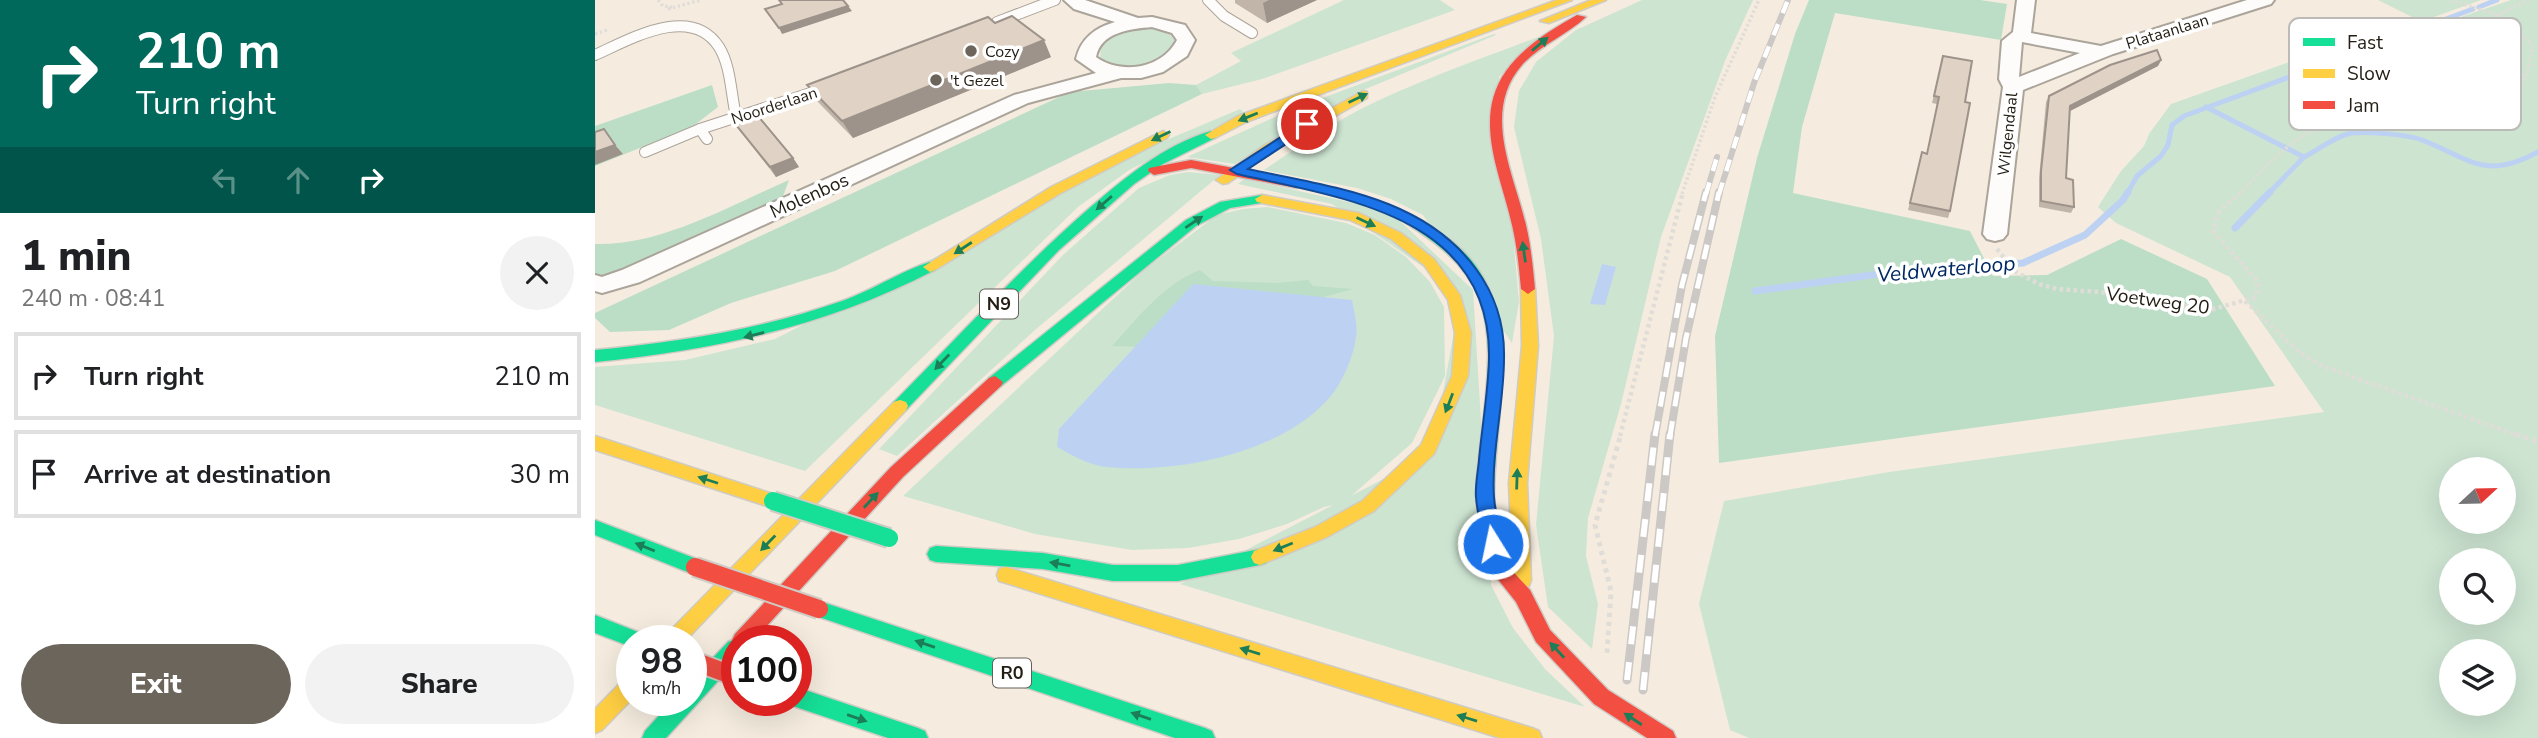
<!DOCTYPE html>
<html lang="en">
<head>
<meta charset="utf-8">
<style>
  :root { --surface:#fff; --page:#f2f2f2; --text:#202124; --muted:#757577; --line:#e0e0e0; --accent:#6c655b }
  body { margin:0; font-family:"Nunito Sans",sans-serif; background:var(--page); color:var(--text); height:100vh; display:flex; flex-direction:column; font-size:26px; white-space:nowrap }
  * { box-sizing:border-box; margin:0 }
  p { font-size:23px; color:var(--muted) }
  .icon { flex:none; width:38px; height:38px; fill:none; stroke:currentColor; stroke-width:2; stroke-linecap:round; stroke-linejoin:round }
  .map { position:relative; flex:1; overflow:hidden }
  .drawer { display:flex; flex-direction:column; background:var(--surface); width:595px }
  .drawer>* { flex:none }
  .guide { background:#00695c; color:#fff; overflow:hidden }
  .needle { width:46px; rotate:68deg }
  .fabs { position:absolute; left:1844px; top:457px; display:grid; gap:14px }
  .fabs a { display:grid; place-items:center; width:77px; height:77px; border-radius:50%; background:var(--surface); box-shadow:0 7px 28px #0002; font-size:35px }
  .speed { position:absolute; left:21px; top:625px; display:flex; gap:14px; font-size:35px; font-weight:700; text-align:center }
  .speed>* { display:grid; place-content:center; width:91px; height:91px; border-radius:50%; background:var(--surface); box-shadow:0 7px 28px #0002; line-height:1 }
  .speed small { font-size:18px; font-weight:400 }
  .speed .limit { border:10px solid #d22; background:#fff; color:#111 }
  .pin { position:absolute; display:grid; place-items:center; width:60px; height:60px; color:#fff; margin:-30px; border:4px solid #fff; border-radius:50%; box-shadow:0 2px 7px #0007 }
  .me { position:absolute; width:77px; margin:-38px; rotate:350deg; stroke-linejoin:round; filter:drop-shadow(0 0 5px #0008) }
  .turn { display:flex; align-items:center; gap:24px; height:147px; padding:0 21px; font-size:32px }
  .turn .icon { width:91px; height:91px; stroke-width:2.5 }
  .turn b { display:block; font-size:49px; line-height:60px }
  .lanes { display:flex; align-items:center; height:66px; padding:0 21px; background:#0003; justify-content:center; gap:35px; direction:ltr }
  .lanes .off { opacity:.35 }
  .round { display:grid; place-items:center; flex:none; width:74px; height:74px; border-radius:37px; background:var(--page) }
  .overview { display:flex; align-items:center; justify-content:space-between; height:119px; padding:0 21px }
  h1 { font-size:42px; font-weight:800; line-height:52px }
  .cta { display:flex; gap:14px; margin-top:auto; padding:14px 21px }
  .cta a { flex:1; height:80px; border-radius:42px; background:var(--accent); color:#fff; font-size:28px; font-weight:800; line-height:80px; text-align:center }
  .cta a+a { background:var(--page); color:var(--text) }
  ul { padding:0; list-style:none }
  li { display:flex; align-items:center; gap:21px; height:88px; margin:0 14px 10px; padding:0 7px; border:4px solid var(--line); border-radius:0px }
  li div { flex:1 }
  li b { display:block; font-size:26px }
  li em { font-style:normal }
  main { display:flex; flex:1; min-height:0 }
  .map>svg:first-child { display:block }
  .green { fill:#cde4d1; fill-rule:evenodd }
  .forest { fill:#bcdec6 }
  .water { fill:#bdd2f3 }
  .lines { fill:none; stroke-linecap:round; stroke-linejoin:round }
  .stream-far1 { stroke:#bdd2f3; stroke-width:5 }
  .stream { stroke:#bdd2f3; stroke-width:7 }
  .lane-casing { stroke:#aba49a; stroke-width:12 }
  .street-casing { stroke:#aba49a; stroke-width:4 }
  .fast-casing { stroke:#cfcbc5; stroke-width:3 }
  .slow-casing { stroke:#cfcbc5; stroke-width:3 }
  .jam-casing { stroke:#cfcbc5; stroke-width:3 }
  .path-far2 { stroke:#e0ddd8; stroke-width:3.5; stroke-dasharray:2.5 2.5; stroke-linecap:butt }
  .path-far1 { stroke:#e0ddd8; stroke-width:4.5; stroke-dasharray:3.5 3.5; stroke-linecap:butt }
  .path { stroke:#e0ddd8; stroke-width:5; stroke-dasharray:4.5 4.5; stroke-linecap:butt }
  .lane { stroke:#fefcfa; stroke-width:10 }
  .street { fill:#fefcfa; fill-rule:evenodd }
  .fast { fill:#16e098; fill-rule:evenodd }
  .slow { fill:#ffcf43; fill-rule:evenodd }
  .jam { fill:#f24e42; fill-rule:evenodd }
  .rail-far2-casing { stroke:#cbc8c5; stroke-width:6 }
  .rail-far1-casing { stroke:#cbc8c5; stroke-width:8 }
  .rail-casing { stroke:#cbc8c5; stroke-width:9 }
  .rail-far2 { stroke:#fff; stroke-width:4.5; stroke-dasharray:12; stroke-linecap:butt }
  .rail-far1 { stroke:#fff; stroke-width:5; stroke-dasharray:15; stroke-linecap:butt }
  .rail { stroke:#fff; stroke-width:6; stroke-dasharray:18; stroke-linecap:butt }
  .fast-bridge-casing { stroke:#cfcbc5; stroke-width:22; stroke-linecap:butt }
  .jam-bridge-casing { stroke:#cfcbc5; stroke-width:22; stroke-linecap:butt }
  .fast-bridge { stroke:#16e098; stroke-width:18 }
  .jam-bridge { stroke:#f24e42; stroke-width:18 }
  .wall { fill:#c1b5a9 }
  .shaded-wall { fill:#9d938a }
  .building { fill:#e0d2c5; stroke:#9d938a; stroke-width:2 }
  .oneway { fill:#1c7e56 }
  .route { fill:#1a73e8; stroke:#114b97; stroke-width:2 }
  .poi-dot { fill:#6c655b; stroke:#fff; stroke-width:2.5 }
  .labels { text-anchor:middle; stroke-width:7; stroke-linejoin:round; paint-order:stroke }
  .far-street-label { font-size:16px; fill:#231d14; stroke:#fff }
  .far-poi-label { font-size:16px; fill:#231d14; stroke:#fff; text-anchor:start }
  .shield { fill:#fff; stroke:#65615a; stroke-width:2 }
  .shield-label { font-size:18px; font-weight:bold; fill:#231d14 }
  .street-label { font-size:19px; fill:#231d14; stroke:#fff }
  .water-label { font-size:21px; font-style:italic; fill:#002863; stroke:#fff }
  .key { fill:#fff; stroke:#bdbbb8; stroke-width:2 }
  .key-label { font-size:19px; fill:#231d14 }
</style>
</head>
<body>
<main>
<section class="drawer">
<div class="guide">
<div class="turn"><svg class="icon" aria-label="right" viewBox="0 0 24 24"><path d="M7 20v-9h11M14 6l5 5-5 5"/></svg><div><b>210 m</b>Turn right</div></div>
<div class="lanes"><svg class="icon off" aria-label="left" viewBox="0 0 24 24"><path d="M17 20v-9H6M10 6l-5 5 5 5"/></svg><svg class="icon off" aria-label="ahead" viewBox="0 0 24 24"><path d="M12 20V5M6 11l6-6 6 6"/></svg><svg class="icon" aria-label="right" viewBox="0 0 24 24"><path d="M7 20v-9h11M14 6l5 5-5 5"/></svg></div>
</div>
<div class="overview"><div><h1>1 min</h1><p>240 m · 08:41</p></div><a class="round"><svg class="icon" aria-label="close" viewBox="0 0 24 24"><path d="M6 6l12 12M18 6L6 18"/></svg></a></div>
<ul>
<li><svg class="icon" aria-label="right" viewBox="0 0 24 24"><path d="M7 20v-9h11M14 6l5 5-5 5"/></svg><div><b>Turn right</b></div><em>210 m</em></li>
<li><svg class="icon" aria-label="arrive" viewBox="0 0 24 24"><path d="M6 21V4h12l-3 4 3 4H6"/></svg><div><b>Arrive at destination</b></div><em>30 m</em></li>
</ul>
<div class="cta"><a>Exit</a><a>Share</a></div>
</section>
<div class="map">
<svg width="1943" height="738" viewBox="0 0 1943 738">
  <rect width="100%" height="100%" fill="#f5ecdf"/>
  <g class="green">
    <path d="M749,0h96l15,10 -193,69 -60,15 -6,-9 45,-24 -10,-8z"/>
    <path d="M1047,0h111l-28,61 -64,176 -40,167 -33,114 -2,38 12,48 -6,45 -44,-42 -12,-82 18,-189 -13,-97 -27,-112 5,-36 17,-29 40,-32z"/>
    <path d="M1783,0h103l-58,21 5,7 83,-28h27v738h-789l-19,-8 -31,-126 25,-103 165,-29 435,-60 -94,-135 -114,-54 -18,-16 23,-36 23,-25 5,-12 22,-30 127,-45 55,-24 59,-18zM1857,469h52v53h-52zM1857,560h52v52h-52zM1857,651h52v53h-52z"/>
    <path d="M557,28l17,6 5,5c1,28 -56,34 -74,19l1,-12c14,-14 31,-17 51,-18z"/>
    <path d="M899,34l2,1 -140,58 -121,71 -48,-7 101,-46z"/>
    <path d="M943,37l-39,40 20,225 -7,41 -89,-128 -32,-16 -34,-11 -93,-18c31,-21 62,-43 95,-60 58,-29 119,-50 179,-73z"/>
    <path d="M645,109l4,4 -115,57 -51,37 -273,264 -210,-66v-38l90,-7 90,-21 382,-195z"/>
    <path d="M593,172l32,3 -185,155 -138,126 -18,-7 185,-195 75,-66 31,-13z"/>
    <path d="M649,179l114,25 40,15 75,71 18,295 22,43 32,41 40,38 -405,-123 252,-130 29,-161 -129,-89 -94,-20z"/>
    <path d="M672,207l79,16 29,12 31,22 24,25 14,25 1,69 -33,67 -69,60 -19,4 -37,17 -48,15 -51,9 -56,2 -97,-16 -132,-38 241,-226 73,-55 26,-6z"/>
  </g>
  <g class="forest">
    <path d="M1214,0h171l27,4 -6,36 -166,-27 -33,114 -9,66 177,38 23,45 54,-1 74,-36 86,40 68,107 -556,77 -4,-127 42,-178 38,-124z"/>
    <path d="M574,83l27,2 6,9 -367,177 -104,32 -62,27 -59,2 -15,-14v-5l475,-221z"/>
    <path d="M117,85l6,22 -26,20 -97,39v-40z"/>
    <path d="M194,180l-7,19 -167,75 -20,2v-32c66,2 134,-38 194,-64z"/>
    <path d="M605,270l13,11 63,2 32,-3 5,6 40,3 -214,58 -27,-1c26,-28 51,-62 88,-76z"/>
  </g>
  <g class="water">
    <path d="M1007,264l14,3 -11,38 -15,-1z"/>
    <path d="M598,284l159,16c2,11 6,26 4,37 -2,18 -12,41 -22,55 -45,60 -156,82 -227,75 -18,-2 -34,-11 -50,-20l2,-18z"/>
  </g>
  <g class="lines">
    <g class="stream-far1">
      <path d="M1884,7l18,-7"/>
      <path d="M1611,107l98,50c14,-7 33,-22 48,-24 14,-2 58,2 70,7 49,19 63,41 116,12"/>
      <path d="M1532,194l10,-18 24,-20 7,-11 4,-20 12,-9 289,-107"/>
      <path d="M1673,194l36,-37"/>
    </g>
    <g class="stream">
      <path d="M1640,228l35,-36"/>
      <path d="M1160,291l146,-20 122,-8 62,-28 38,-35 5,-8"/>
    </g>
    <g class="lane-casing">
      <g id="lane">
        <path d="M613,0l16,16 28,17"/>
        <path d="M402,22l58,-22"/>
        <path d="M0,55c34,-15 96,-52 124,-8 12,19 12,48 17,69"/>
        <path d="M112,139l-7,-10 126,-41"/>
        <path d="M50,152l55,-23"/>
      </g>
    </g>
    <g class="street-casing">
      <g id="street">
        <path d="M469,0h21l53,18 14,-1 33,8 10,15 -8,16 -24,16 -22,6h-20l-93,25 -388,179 -38,11 -7,-2v-16l7,2 20,-7 392,-175 82,-22 -20,-14c5,-21 19,-31 39,-37l-41,-13zM557,27l20,6 5,7c-15,29 -56,35 -81,17 5,-25 34,-28 56,-30z"/>
        <path d="M1422,0h18l-4,33 70,13 146,-46h27l-3,4 -158,50 -90,36 -16,144 -4,5 -8,2 -8,-2 -4,-5 20,-147 -4,-8 3,-38 11,-9zM1427,42l58,11 -61,24z"/>
      </g>
    </g>
    <g class="fast-casing">
      <g id="fast">
        <path d="M616,131l6,4 -2,3 -52,26 -29,20 -75,66 -153,160h-12l-2,-4 2,-4c63,-64 124,-131 191,-190 37,-32 78,-67 126,-81z"/>
        <path d="M667,195l7,4 -2,3 -37,6 -34,18 -195,160h-12l-2,-4 2,-4 197,-158 34,-18z"/>
        <path d="M816,216c12,3 22,12 32,19 89,59 51,172 51,260 0,14 5,28 7,42l-3,5 -6,3 -6,-3 -3,-5c-2,-14 -7,-28 -7,-42 1,-65 32,-164 -9,-220 -17,-23 -38,-37 -61,-52l-2,-3z"/>
        <path d="M335,262l7,5 -2,3c-110,57 -218,79 -340,92v-12c84,-8 167,-21 247,-49 29,-10 61,-31 88,-39z"/>
        <path d="M0,520l107,41 2,6 -2,6 -7,2 -100,-40z"/>
        <path d="M341,546l107,7 70,12h65l82,-16 6,2 3,6 -3,6 -6,2 -82,16h-65l-70,-12 -107,-7 -6,-2 -3,-6 3,-6z"/>
        <path d="M224,601l386,127 7,3 3,7h-40l-356,-121 -7,-2 -3,-6 3,-6z"/>
        <path d="M0,615l48,19 3,6h-14v7l-37,-14z"/>
        <path d="M140,639l4,1h-2v20l-71,78h-24l3,-7 28,-31h18v-19l37,-39z"/>
        <path d="M201,687l122,41 7,3 3,7h-40l-92,-31 -7,-3 -2,-4h9z"/>
      </g>
    </g>
    <g class="slow-casing">
      <g id="slow">
        <path d="M962,0h15l-326,122 -31,16 -4,1 -6,-4 33,-19z"/>
        <path d="M996,0h15l-57,23 -9,-2z"/>
        <path d="M768,91l4,1v6l-94,53 -45,32 -5,1 -7,-4 49,-35z"/>
        <path d="M568,131l6,4 -2,3 -106,55 -126,77 -5,2 -7,-5 128,-80z"/>
        <path d="M667,195l97,18 42,20 33,26 26,36 11,38 -3,43 -34,78 -60,57 -47,26 -67,28 -6,-2 -3,-6 3,-6 61,-24 47,-26 59,-56 31,-69 3,-43 -7,-33 -24,-35 -33,-26 -41,-19 -93,-18 -2,-3z"/>
        <path d="M933,284l7,5 3,57 -11,137 4,97 -2,6 -7,2 -7,-2 -2,-6 -4,-97 13,-137 -1,-57z"/>
        <path d="M305,400l6,2 2,4 -2,4 -220,230h-22l3,-6 227,-232z"/>
        <path d="M0,436l184,60 3,5 -3,5 -6,2 -178,-58z"/>
        <path d="M411,567l526,161 7,3 3,7h-42l-494,-155 -7,-2 -2,-6 2,-6z"/>
        <path d="M37,676v23l-30,31 -7,3v-24l30,-31z"/>
      </g>
    </g>
    <g class="jam-casing">
      <g id="jam">
        <path d="M982,15l9,2c-19,18 -46,28 -64,48 -41,47 -8,109 4,160 5,21 7,43 9,64l-7,5 -7,-5c-2,-21 -4,-43 -9,-64 -11,-50 -40,-106 -6,-154 18,-25 45,-41 71,-56z"/>
        <path d="M596,160l106,20 7,4 -7,4 -106,-20 -37,7 -6,-4 1,-3z"/>
        <path d="M400,376l8,6 -2,4 -98,91 -149,163h-17l-2,6 -3,-6 3,-6 156,-167 98,-89z"/>
        <path d="M897,529l6,3 9,33 23,25 20,40 58,60 65,41 3,7h-29l-53,-34 -58,-62 -20,-40 -27,-34 -6,-31 3,-5z"/>
      </g>
    </g>
    <g class="path-far2">
      <path d="M63,0l5,6 9,1"/>
      <path d="M1855,0l48,15"/>
      <path d="M73,9l33,-9"/>
      <path d="M0,34l12,-4"/>
      <path d="M1087,194l33,-97 44,-97"/>
      <path d="M1644,194c25,-24 54,-61 89,-68 56,-12 172,8 200,-55 3,-9 3,-18 4,-27l-34,-29 31,-15"/>
    </g>
    <g class="path-far1">
      <path d="M1402,249l19,23 23,12 18,5 43,3 110,18 46,-13 2,-15 -45,-51 6,-19 22,-20"/>
      <path d="M1650,301l54,51 23,14 198,70"/>
      <path d="M1025,436l63,-244"/>
    </g>
    <g class="path">
      <path d="M1920,434l23,8"/>
      <path d="M1012,653l4,-62 -16,-66 26,-91"/>
    </g>
    <use href="#lane" class="lane"/>
    <use href="#street" class="street"/>
    <use href="#fast" class="fast"/>
    <use href="#slow" class="slow"/>
    <use href="#jam" class="jam"/>
    <g class="rail-far2-casing">
      <g id="rail-far2">
        <path d="M1111,194l11,-37"/>
        <path d="M1124,194l35,-111 34,-83"/>
      </g>
    </g>
    <g class="rail-far1-casing">
      <g id="rail-far1">
        <path d="M1060,436l27,-151 24,-93"/>
        <path d="M1075,436l16,-98 33,-146"/>
      </g>
    </g>
    <g class="rail-casing">
      <g id="rail">
        <path d="M1032,680l28,-246"/>
        <path d="M1048,690l27,-256"/>
      </g>
    </g>
    <use href="#rail-far2" class="rail-far2"/>
    <use href="#rail-far1" class="rail-far1"/>
    <use href="#rail" class="rail"/>
    <g class="fast-bridge-casing">
      <path id="fast-bridge" d="M178,501l116,37"/>
    </g>
    <g class="jam-bridge-casing">
      <g id="jam-bridge">
        <path d="M100,567l124,42"/>
        <path d="M96,660l46,17"/>
      </g>
    </g>
    <use href="#fast-bridge" class="fast-bridge"/>
    <use href="#jam-bridge" class="jam-bridge"/>
  </g>
  <g class="wall">
    <path d="M640,0h82l-50,23 -32,-20z"/>
    <path d="M400,23l56,34 -198,81 -35,-36 -11,-17z"/>
    <path d="M1566,60l-3,6 -88,45 -4,67 8,29 -3,6 -32,-6v-29l7,-76 3,-6z"/>
    <path d="M1346,63l24,39 -15,109 -2,7 -40,-8 14,-58 5,2 10,-50 -5,-1z"/>
    <path d="M141,125l57,33 6,9 -23,10z"/>
  </g>
  <g class="shaded-wall">
    <path d="M674,0h48l-50,23 -4,-20z"/>
    <path d="M253,6l4,5 -70,23 -3,-6z"/>
    <path d="M449,40l7,17 -198,81 -11,-17z"/>
    <path d="M1566,60l-3,6 -90,46 2,-6z"/>
    <path d="M20,145l8,9 -28,11v-13z"/>
    <path d="M198,158l6,9 -23,10 -6,-10z"/>
  </g>
  <g class="building">
    <path d="M184,0h64l5,6 -69,22 -14,-19 17,-5z"/>
    <path d="M417,16l32,24 -202,81 -35,-36 181,-68 7,6z"/>
    <path d="M1562,50l4,10 -91,46 -4,72 7,2 1,27 -33,-6v-30l8,-75 61,-31z"/>
    <path d="M1348,56l29,5 -7,41 5,1 -20,108 -40,-8 12,-51 5,2 12,-57 -5,-1z"/>
    <path d="M163,116l35,42 -23,9 -34,-42z"/>
    <path d="M9,129l11,16 -20,7v-20z"/>
  </g>
  <defs><path id="oneway-solid" d="M-6-.8H1V-3.2L6.5 0L1 3.2V.8H-6Z" transform="scale(1.75)"/></defs>
  <g class="oneway">
    <use href="#oneway-solid" transform="translate(945 44) rotate(-40)"/>
    <use href="#oneway-solid" transform="translate(763 98) rotate(-25)"/>
    <use href="#oneway-solid" transform="translate(653 117) rotate(158)"/>
    <use href="#oneway-solid" transform="translate(566 136) rotate(154)"/>
    <use href="#oneway-solid" transform="translate(509 203) rotate(139)"/>
    <use href="#oneway-solid" transform="translate(599 222) rotate(-34)"/>
    <use href="#oneway-solid" transform="translate(771 222) rotate(25)"/>
    <use href="#oneway-solid" transform="translate(368 248) rotate(147)"/>
    <use href="#oneway-solid" transform="translate(929 252) rotate(-98)"/>
    <use href="#oneway-solid" transform="translate(159 335) rotate(166)"/>
    <use href="#oneway-solid" transform="translate(347 362) rotate(134)"/>
    <use href="#oneway-solid" transform="translate(854 403) rotate(111)"/>
    <use href="#oneway-solid" transform="translate(922 479) rotate(-88)"/>
    <use href="#oneway-solid" transform="translate(113 480) rotate(-162)"/>
    <use href="#oneway-solid" transform="translate(276 500) rotate(-47)"/>
    <use href="#oneway-solid" transform="translate(173 543) rotate(134)"/>
    <use href="#oneway-solid" transform="translate(50 547) rotate(-158)"/>
    <use href="#oneway-solid" transform="translate(688 547) rotate(158)"/>
    <use href="#oneway-solid" transform="translate(465 564) rotate(-170)"/>
    <use href="#oneway-solid" transform="translate(330 644) rotate(-161)"/>
    <use href="#oneway-solid" transform="translate(962 650) rotate(-133)"/>
    <use href="#oneway-solid" transform="translate(655 651) rotate(-163)"/>
    <use href="#oneway-solid" transform="translate(546 716) rotate(-161)"/>
    <use href="#oneway-solid" transform="translate(262 718) rotate(19)"/>
    <use href="#oneway-solid" transform="translate(872 718) rotate(-163)"/>
    <use href="#oneway-solid" transform="translate(1038 719) rotate(-147)"/>
  </g>
  <path class="route" d="M712,120l5,1v6l-64,42c82,18 175,27 228,100 20,27 29,56 28,90 0,44 -13,96 -10,138 1,16 6,32 9,47l-3,6 -7,2 -6,-2 -3,-6c-2,-15 -7,-31 -8,-47 -1,-12 2,-25 3,-37 3,-33 9,-67 10,-101 3,-143 -146,-161 -252,-185l-7,-4z"/>
  <g class="poi-dot">
    <circle cx="376" cy="51" r="7"/>
    <circle cx="341" cy="80" r="7"/>
  </g>
  <g class="labels">
    <g class="far-street-label">
      <text transform="translate(1572 31) rotate(-17)" y="6">Plataanlaan</text>
      <text transform="translate(179 105) rotate(-18)" y="6">Noorderlaan</text>
      <text transform="translate(1412 134) rotate(-84)" y="6">Wilgendaal</text>
    </g>
    <g class="far-poi-label">
      <text x="390" y="57">Cozy</text>
      <text x="355" y="86">'t Gezel</text>
    </g>
    <g class="shield">
      <rect x="385" y="289.5" width="38" height="29" rx="5"/>
      <rect x="398" y="658.5" width="38" height="29" rx="5"/>
    </g>
    <g class="shield-label">
      <text x="404" y="310">N9</text>
      <text x="417" y="679">R0</text>
    </g>
    <g class="street-label">
      <text transform="translate(214 195) rotate(-24)" y="7">Molenbos</text>
      <text transform="translate(1563 300) rotate(8)" y="7">Voetweg 20</text>
    </g>
    <g class="water-label">
      <text transform="translate(1351 269) rotate(-5)" y="7">Veldwaterloop</text>
    </g>
  </g>
  <rect x="1694" y="18" width="232" height="112" rx="10" class="key"/>
  <rect x="1708" y="38" width="32" height="8" fill="#16e098"/>
  <rect x="1708" y="69" width="32" height="9" fill="#ffcf43"/>
  <rect x="1708" y="101" width="32" height="8" fill="#f24e42"/>
  <g class="key-label">
    <text x="1752" y="49">Fast</text>
    <text x="1752" y="80">Slow</text>
    <text x="1752" y="112">Jam</text>
  </g>
</svg>
<div class="fabs">
<a><svg class="needle" viewBox="-14 -14 28 28"><path d="M0-13l5 13h-10z" fill="#e53935"/><path d="M0 13l5-13h-10z" fill="#757577"/></svg></a>
<a><svg class="icon" aria-label="search" viewBox="0 0 24 24"><circle cx="10" cy="10" r="6"/><path d="M15 15l6 6"/></svg></a>
<a><svg class="icon" aria-label="layers" viewBox="0 0 24 24"><path d="M12 4l9 5-9 5-9-5zM3 14l9 5 9-5"/></svg></a>
</div>
<div class="speed"><div>98<small>km/h</small></div><div class="limit">100</div></div>
<div class="pin" style="left:712px;top:124px;background:#d93025"><svg class="icon" aria-label="arrive" viewBox="0 0 24 24"><path d="M6 21V4h12l-3 4 3 4H6"/></svg></div>
<svg class="me" style="left:898px;top:544px" viewBox="-20 -20 40 40"><circle r="17" fill="#1a73e8" stroke="#fff" stroke-width="3"/><path d="M0-11L8 9 0 5-8 9z" fill="#fff"/></svg>
</div>
</main>
</body>
</html>
